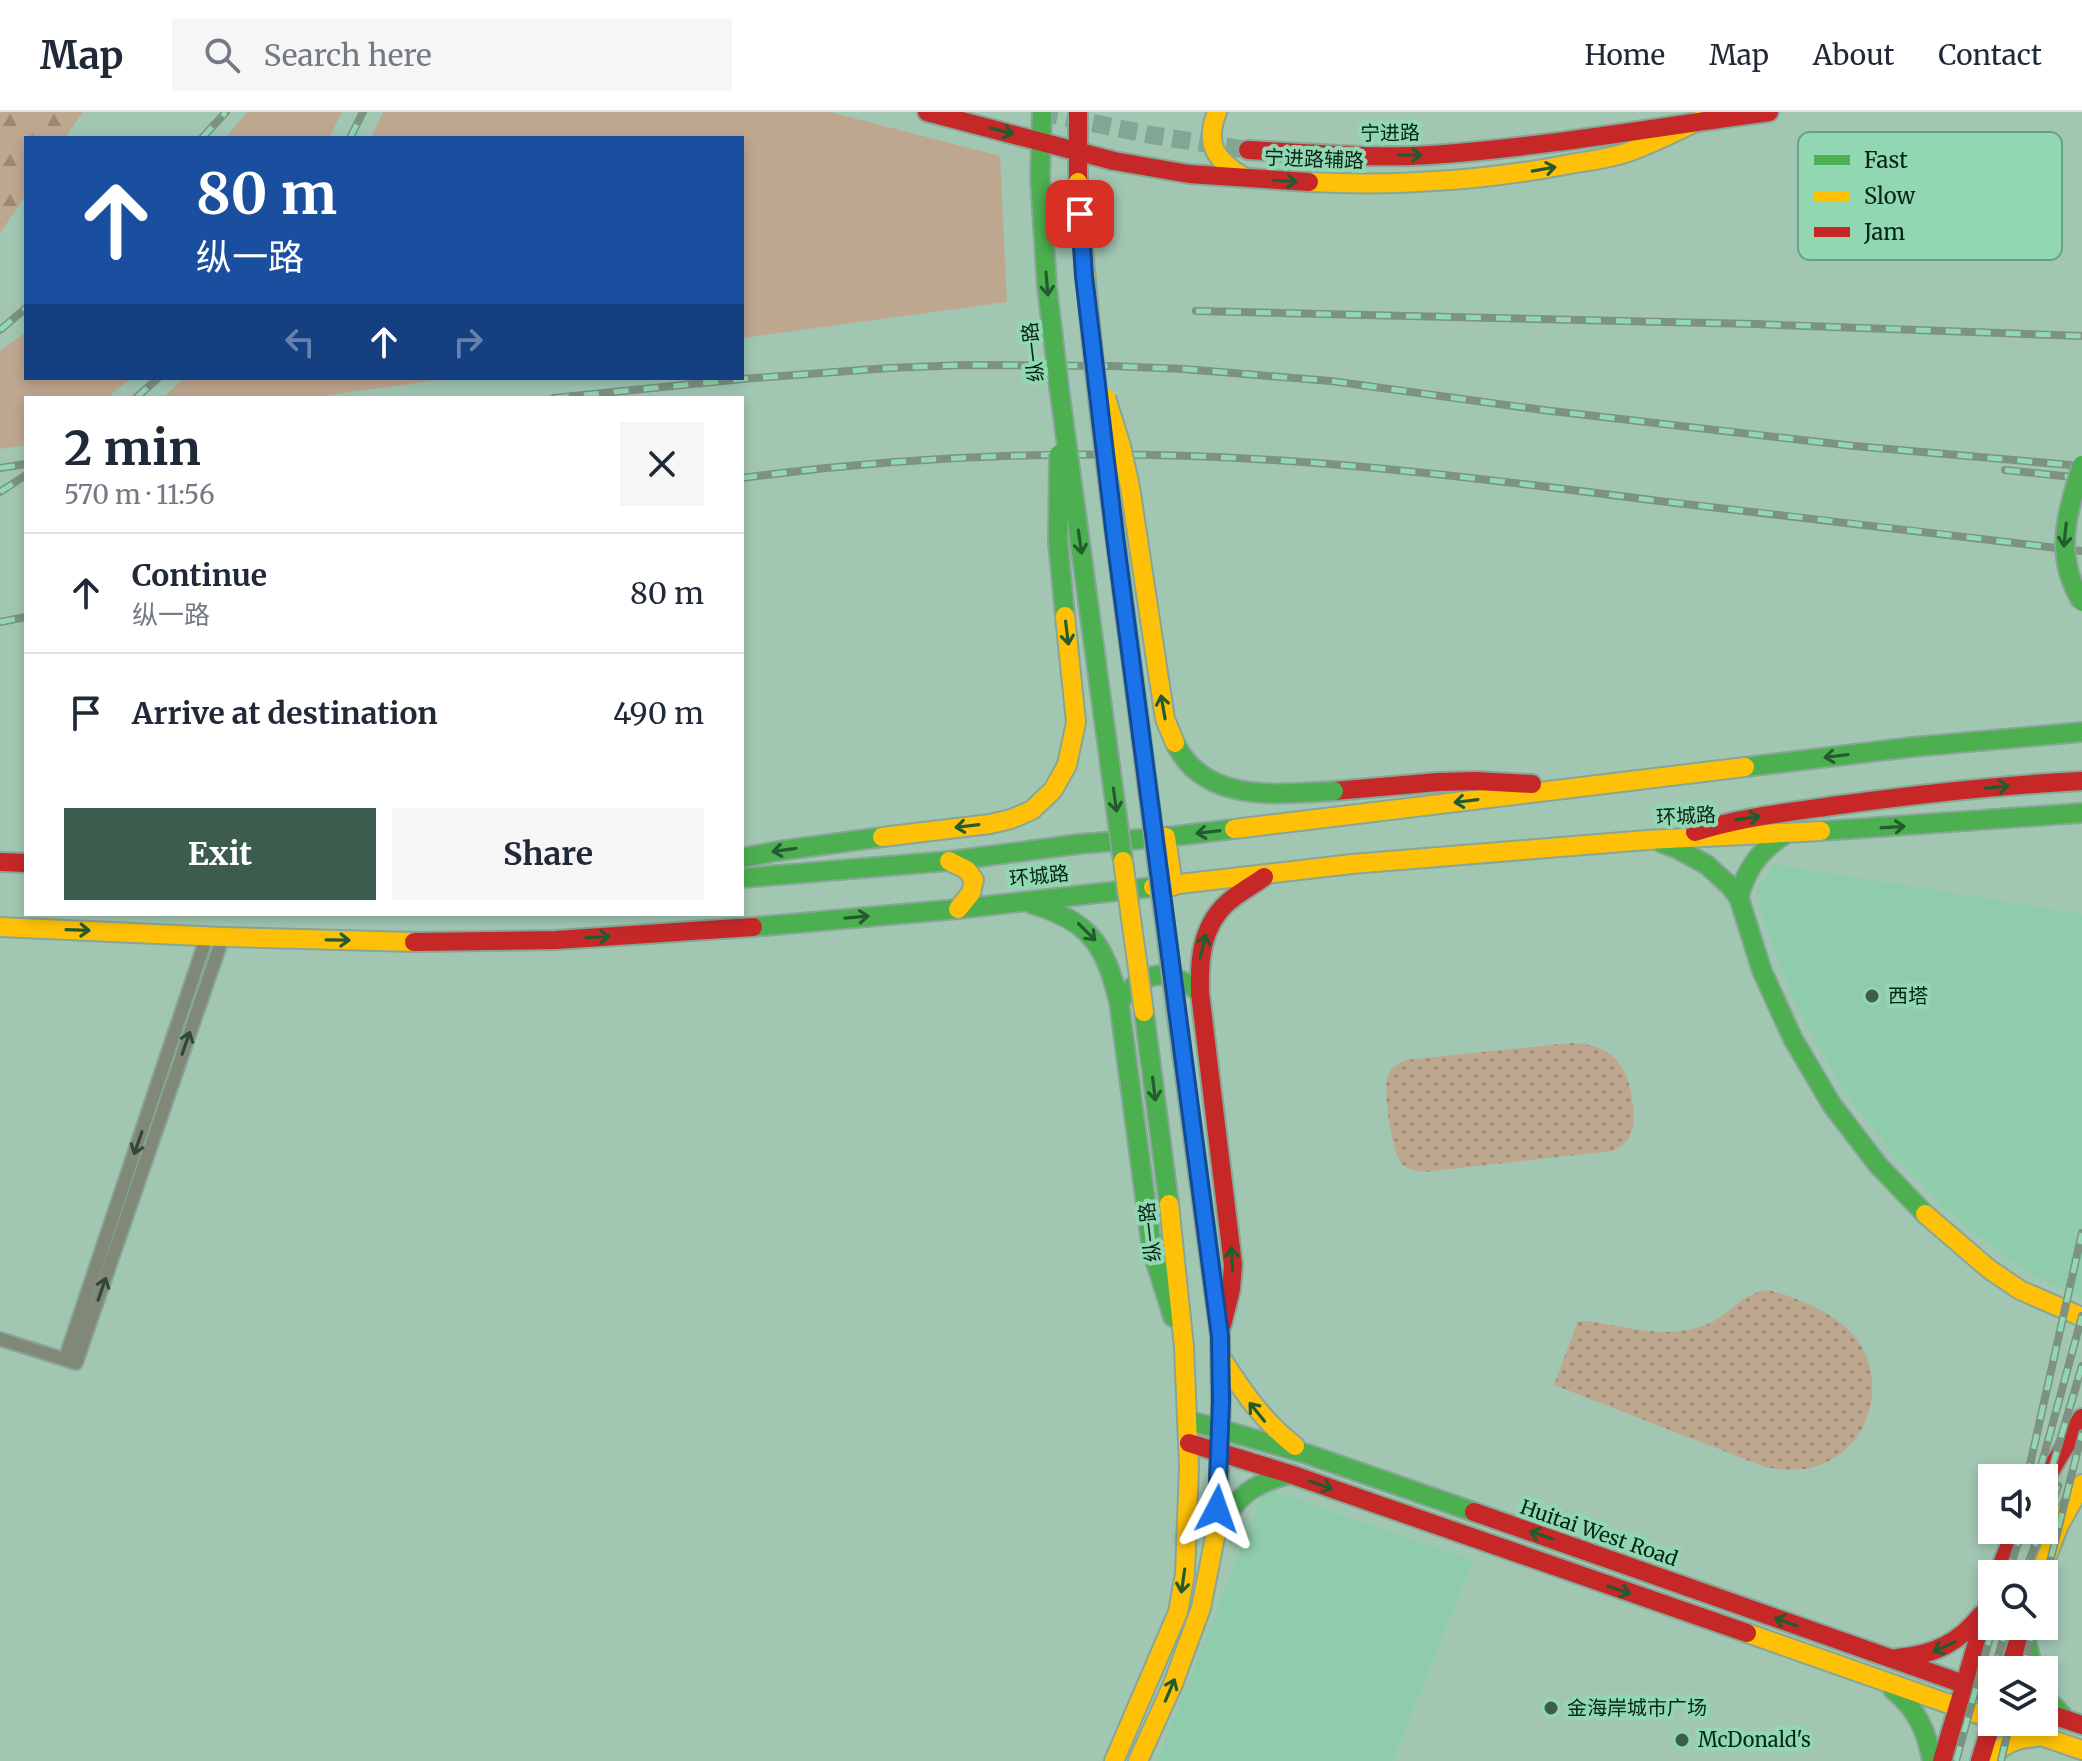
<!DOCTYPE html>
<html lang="en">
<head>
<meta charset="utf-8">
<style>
  :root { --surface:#fff; --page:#f6f6f7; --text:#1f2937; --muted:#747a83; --line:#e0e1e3; --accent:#3c5d4e }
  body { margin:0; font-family:Merriweather,"Noto Sans SC",serif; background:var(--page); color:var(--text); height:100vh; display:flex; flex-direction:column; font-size:30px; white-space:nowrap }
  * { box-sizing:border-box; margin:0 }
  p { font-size:26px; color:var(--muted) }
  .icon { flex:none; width:44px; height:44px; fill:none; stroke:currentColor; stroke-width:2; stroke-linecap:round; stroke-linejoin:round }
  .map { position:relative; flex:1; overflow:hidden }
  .panel { position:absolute; left:24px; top:284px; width:720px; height:520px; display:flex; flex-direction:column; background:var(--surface); border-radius:0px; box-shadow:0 4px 12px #0003 }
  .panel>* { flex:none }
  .hud { position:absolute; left:24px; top:24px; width:720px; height:244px; border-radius:0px; box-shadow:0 4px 12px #0003; background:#1a4fa0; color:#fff; overflow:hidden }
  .buttons { position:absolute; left:1978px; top:1352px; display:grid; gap:16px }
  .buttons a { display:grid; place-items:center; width:80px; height:80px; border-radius:0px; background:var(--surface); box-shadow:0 4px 12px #0003; font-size:40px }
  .pin { position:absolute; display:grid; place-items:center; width:68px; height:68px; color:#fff; margin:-34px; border-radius:16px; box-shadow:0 4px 12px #0006 }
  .me { position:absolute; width:88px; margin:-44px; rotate:4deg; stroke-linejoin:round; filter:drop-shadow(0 0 6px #0008) }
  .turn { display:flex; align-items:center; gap:28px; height:168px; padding:0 40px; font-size:36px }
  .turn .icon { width:104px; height:104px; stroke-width:2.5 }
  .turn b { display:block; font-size:56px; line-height:68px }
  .lanes { display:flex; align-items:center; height:76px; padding:0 40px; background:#0003; justify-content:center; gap:40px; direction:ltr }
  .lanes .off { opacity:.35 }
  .round { display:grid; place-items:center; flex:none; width:84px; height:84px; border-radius:0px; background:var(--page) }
  .head { display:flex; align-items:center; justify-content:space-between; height:136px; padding:0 40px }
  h1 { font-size:48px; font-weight:700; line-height:60px }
  .primary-button { display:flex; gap:16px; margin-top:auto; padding:16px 40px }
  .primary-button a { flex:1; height:92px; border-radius:0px; background:var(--accent); color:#fff; font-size:32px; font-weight:700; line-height:92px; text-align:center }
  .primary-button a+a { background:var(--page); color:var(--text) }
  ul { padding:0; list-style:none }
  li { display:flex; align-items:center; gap:24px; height:120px; padding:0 40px; border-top:2px solid var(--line) }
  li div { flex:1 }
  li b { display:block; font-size:30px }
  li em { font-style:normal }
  header { display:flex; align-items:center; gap:48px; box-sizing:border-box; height:112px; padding:0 40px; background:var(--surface); border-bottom:2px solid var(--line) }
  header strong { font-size:38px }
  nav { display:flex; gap:44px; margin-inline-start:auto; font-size:28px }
  .search { width:560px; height:72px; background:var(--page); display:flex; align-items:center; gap:20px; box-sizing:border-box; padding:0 28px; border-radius:0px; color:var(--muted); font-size:30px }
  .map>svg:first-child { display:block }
  .built { fill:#8fccac }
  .grass { fill:#bea78f }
  .forest { fill:url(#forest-firs) }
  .garden { fill:url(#garden-dots) }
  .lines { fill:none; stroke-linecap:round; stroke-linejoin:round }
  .secondary-tunnel { stroke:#82a694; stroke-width:18; stroke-dasharray:18 9; stroke-linecap:butt }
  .street-casing { stroke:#88a697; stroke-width:16 }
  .fast-casing { stroke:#88a697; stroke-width:22 }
  .slow-casing { stroke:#88a697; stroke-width:22 }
  .jam-casing { stroke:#88a697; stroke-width:22 }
  .street { stroke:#808977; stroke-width:12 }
  .fast { stroke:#4caf50; stroke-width:18 }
  .slow { stroke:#ffc107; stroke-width:18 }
  .jam { stroke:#c62828; stroke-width:18 }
  .rail-casing { stroke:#7d9282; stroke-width:8 }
  .rail { stroke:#91d7b2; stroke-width:5; stroke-dasharray:15; stroke-linecap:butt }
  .fast-bridge-casing { stroke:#88a697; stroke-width:22; stroke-linecap:butt }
  .slow-bridge-casing { stroke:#88a697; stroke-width:22; stroke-linecap:butt }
  .fast-bridge { stroke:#4caf50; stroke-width:18 }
  .slow-bridge { stroke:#ffc107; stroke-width:18 }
  .oneway { stroke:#225c2e }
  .oneway2 { stroke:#314739 }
  .route-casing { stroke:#114b97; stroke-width:20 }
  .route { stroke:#1a73e8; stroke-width:14 }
  .poi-dot { fill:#3c5d4e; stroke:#91d7b2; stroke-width:3 }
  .labels { text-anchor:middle; stroke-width:8; stroke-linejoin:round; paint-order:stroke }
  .street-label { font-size:20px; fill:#062417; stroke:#91d7b2 }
  .poi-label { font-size:20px; fill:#062417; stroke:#91d7b2; text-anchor:start }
  .key { fill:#91d7b2; stroke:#67a184; stroke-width:2 }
  .key-label { font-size:22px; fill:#062417 }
</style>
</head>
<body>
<header>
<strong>Map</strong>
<div class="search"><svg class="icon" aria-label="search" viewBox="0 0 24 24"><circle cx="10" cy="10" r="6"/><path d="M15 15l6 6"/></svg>Search here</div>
<nav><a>Home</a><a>Map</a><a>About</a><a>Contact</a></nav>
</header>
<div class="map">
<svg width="2082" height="1649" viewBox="0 0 2082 1649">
  <defs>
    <pattern id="forest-firs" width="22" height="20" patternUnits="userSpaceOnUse" patternTransform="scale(2)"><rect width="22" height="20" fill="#bea78f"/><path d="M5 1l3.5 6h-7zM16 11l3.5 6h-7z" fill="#988874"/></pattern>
    <pattern id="garden-dots" width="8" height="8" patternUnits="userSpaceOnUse" patternTransform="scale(2)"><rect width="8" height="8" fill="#bea78f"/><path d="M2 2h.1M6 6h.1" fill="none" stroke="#988874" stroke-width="1.8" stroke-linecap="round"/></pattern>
  </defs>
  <rect width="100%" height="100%" fill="#a1c7b3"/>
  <g class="built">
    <path d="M1774,752l308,50v384l-52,-24 -59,-43 -28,-24 -51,-54 -44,-58 -20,-32 -35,-65 -26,-69 -11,-36z"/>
    <path d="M1265,1376l208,73 -80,200h-236z"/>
  </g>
  <g class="grass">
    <path d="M247,0h95l-13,26h-104z"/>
    <path d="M383,0h447l170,44 7,146 -265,36v-200h-371z"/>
    <path d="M26,220v46h105l-24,20h-81v47l-26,4v-98z"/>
    <path d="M184,266h269l-146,20h-144z"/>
  </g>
  <path class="forest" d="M0,0h83l-18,26h-39v57l-26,38z"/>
  <g class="garden">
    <path d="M1570,931c41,0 59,22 63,62 2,21 1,37 -21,46l-188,21c-8,-1 -17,-3 -23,-9 -9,-12 -19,-74 -13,-87 3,-9 10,-13 18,-16z"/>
    <path d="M1768,1178c27,7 68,23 86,46 35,42 18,110 -34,129 -18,7 -36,5 -55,2l-211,-82 24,-64h10c40,6 82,20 122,2 22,-11 32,-30 58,-33z"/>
  </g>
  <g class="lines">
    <path class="secondary-tunnel" d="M1040,0l111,23 97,15"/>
    <g class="street-casing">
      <g id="street">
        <path d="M0,1227l76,24 147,-426"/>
        <path d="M65,1247l142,-423"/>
      </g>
    </g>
    <g class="fast-casing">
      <g id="fast">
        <path d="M1040,66l2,-66"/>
        <path d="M1745,655l168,-20 169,-15"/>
        <path d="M1821,719l261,-18"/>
        <path d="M1662,731l16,6 29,16 23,21 9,12 23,73 31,68 39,66 46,60 47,49"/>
        <path d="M742,746l36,-7 104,-14"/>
        <path d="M742,766l207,-17 130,-17 87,-7 68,-8"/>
        <path d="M1739,786c6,-28 21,-48 45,-63"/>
        <path d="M1032,792c58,17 73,41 87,98l33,248 21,67"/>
        <path d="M753,815l205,-18 195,-22"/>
        <path d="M1119,890c25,-33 50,-35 81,-9"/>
        <path d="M1176,897l21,156"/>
        <path d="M1144,900l25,192"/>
        <path d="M1188,1308l119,34 167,58"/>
        <path d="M1218,1419c17,-33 33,-47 69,-56"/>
        <path d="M2024,1518l9,40"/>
        <path d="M1893,1578c24,19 34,42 39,71"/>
        <path d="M2044,1580l6,10 15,16"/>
      </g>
    </g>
    <g class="slow-casing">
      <g id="slow">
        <path d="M1217,0c-13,32 -1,49 27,65"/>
        <path d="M1309,70c84,4 173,-1 256,-17 22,-4 45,-6 66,-14 23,-8 45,-20 67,-30"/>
        <path d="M1234,717l511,-62"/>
        <path d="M1166,725l7,49"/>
        <path d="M949,749l18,9 7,10 -3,13 -13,16"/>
        <path d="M1153,775l199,-23 295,-24 174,-9"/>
        <path d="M0,815l223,10 191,5"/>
        <path d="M1925,1102l64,55 31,21 62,27"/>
        <path d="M1222,1247c21,33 42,63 73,87"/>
        <path d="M2040,1462l19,-49 23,-41"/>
        <path d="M1747,1521l245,86"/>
        <path d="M2000,1610l82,28"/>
        <path d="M1114,1649l64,-149 7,-38 4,-107 -5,-120 -15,-143"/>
        <path d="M1138,1649l35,-77 28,-76 14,-71 4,-57 2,-79 -1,-65 -23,-171"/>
        <path d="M1987,1649c14,-16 29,-23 50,-24"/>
      </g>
    </g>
    <g class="jam-casing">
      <g id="jam">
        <path d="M927,0l187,49 75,13 120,8"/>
        <path d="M1078,0v70"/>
        <path d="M1248,38c60,3 122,9 183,5 113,-8 226,-28 338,-43"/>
        <path d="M1334,679l104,-9 38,-1 56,3"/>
        <path d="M1695,720c47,-15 95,-20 144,-27 81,-11 162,-20 243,-24"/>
        <path d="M0,750l26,1"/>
        <path d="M414,830l142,-2 197,-13"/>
        <path d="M1222,1213l9,-36 2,-24 -33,-272c-1,-33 1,-66 27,-90 11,-10 25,-17 37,-26"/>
        <path d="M1189,1331l101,31 457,159"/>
        <path d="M2044,1369l38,-63"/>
        <path d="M1474,1400l518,182"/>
        <path d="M1998,1462l18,-44"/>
        <path d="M1897,1546c36,-3 62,-15 84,-43"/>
        <path d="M2009,1558l14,-44"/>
        <path d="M2044,1600l38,13"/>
        <path d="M1942,1649l50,-169"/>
        <path d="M1980,1649l12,-39"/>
      </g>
    </g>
    <use href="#street" class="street"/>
    <use href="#fast" class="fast"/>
    <use href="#slow" class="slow"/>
    <use href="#jam" class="jam"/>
    <g class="rail-casing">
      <g id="rail">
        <path d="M202,26l24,-26"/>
        <path d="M350,26l13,-26"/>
        <path d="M1196,199l558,13 328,12"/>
        <path d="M0,218l26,-22"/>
        <path d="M136,286l22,-20"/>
        <path d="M554,286l188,-19 147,-11 74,-3 148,1 73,3 147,12 212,29 311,36 228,20"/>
        <path d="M0,356l26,-4"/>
        <path d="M2005,358l77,8"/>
        <path d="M742,366c194,-26 392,-30 587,-14 111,9 220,23 330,37 141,16 282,33 423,50"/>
        <path d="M0,380l26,-17"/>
        <path d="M0,510l26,-5"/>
        <path d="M2040,1358l42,-154"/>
        <path d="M2027,1366l55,-245"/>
        <path d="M2044,1383l38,-129"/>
        <path d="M2044,1411l14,-37"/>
        <path d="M2008,1462l14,-44"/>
        <path d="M2024,1462l17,-44"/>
        <path d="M2044,1474l38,-153"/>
        <path d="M1994,1558l13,-44"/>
        <path d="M2023,1558l11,-44"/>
        <path d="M1983,1594l9,-31"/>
        <path d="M1956,1649l37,-135"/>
        <path d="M2001,1649l9,-39"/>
      </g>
    </g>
    <use href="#rail" class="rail"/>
    <g class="fast-bridge-casing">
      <g id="fast-bridge">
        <path d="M1040,66l7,109 12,100 64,474"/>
        <path d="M1059,342l-1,88 7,74"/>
        <path d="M2082,353c-15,49 -29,90 0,137"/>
        <path d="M1140,616l36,281"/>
        <path d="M1175,631c29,61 103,51 159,48"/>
      </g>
    </g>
    <g class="slow-bridge-casing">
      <g id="slow-bridge">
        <path d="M1078,70c12,183 39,365 62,546"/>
        <path d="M1106,286l15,48 9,41 35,232 10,24"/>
        <path d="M882,725l108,-13 21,-5 21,-9 21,-20 14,-25 9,-43 -11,-106"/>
        <path d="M1123,749l21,151"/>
      </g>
    </g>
    <use href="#fast-bridge" class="fast-bridge"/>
    <use href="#slow-bridge" class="slow-bridge"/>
  </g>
  <defs><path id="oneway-shaft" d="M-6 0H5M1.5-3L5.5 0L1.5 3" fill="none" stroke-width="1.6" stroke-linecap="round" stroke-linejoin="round" transform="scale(2)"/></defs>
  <g class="oneway">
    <use href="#oneway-shaft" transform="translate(1002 19) rotate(14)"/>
    <use href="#oneway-shaft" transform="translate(1410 43)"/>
    <use href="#oneway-shaft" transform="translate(1544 57) rotate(-10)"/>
    <use href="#oneway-shaft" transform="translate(1285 69) rotate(3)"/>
    <use href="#oneway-shaft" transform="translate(1047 172) rotate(85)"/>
    <use href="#oneway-shaft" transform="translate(2065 423) rotate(96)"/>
    <use href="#oneway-shaft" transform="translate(1080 430) rotate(82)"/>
    <use href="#oneway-shaft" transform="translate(1067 521) rotate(83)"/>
    <use href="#oneway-shaft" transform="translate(1163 595) rotate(-100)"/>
    <use href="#oneway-shaft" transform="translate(1836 644) rotate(173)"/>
    <use href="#oneway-shaft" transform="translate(1997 675) rotate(-5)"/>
    <use href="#oneway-shaft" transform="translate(1115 688) rotate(82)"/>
    <use href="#oneway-shaft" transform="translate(1466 689) rotate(173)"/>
    <use href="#oneway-shaft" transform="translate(1748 706) rotate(-9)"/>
    <use href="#oneway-shaft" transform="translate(967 714) rotate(173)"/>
    <use href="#oneway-shaft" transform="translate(1893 715) rotate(-4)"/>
    <use href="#oneway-shaft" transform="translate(1208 720) rotate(173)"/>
    <use href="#oneway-shaft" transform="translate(784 738) rotate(172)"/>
    <use href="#oneway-shaft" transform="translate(857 805) rotate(-5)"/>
    <use href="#oneway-shaft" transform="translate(78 818) rotate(2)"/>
    <use href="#oneway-shaft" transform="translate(1087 820) rotate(45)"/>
    <use href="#oneway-shaft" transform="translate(598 825) rotate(-3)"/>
    <use href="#oneway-shaft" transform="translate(338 828) rotate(1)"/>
    <use href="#oneway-shaft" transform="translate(1203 834) rotate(-76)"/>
    <use href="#oneway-shaft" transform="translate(1154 977) rotate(83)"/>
    <use href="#oneway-shaft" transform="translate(1232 1147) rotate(-93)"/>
    <use href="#oneway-shaft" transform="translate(1257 1300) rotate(-129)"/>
    <use href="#oneway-shaft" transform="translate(1321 1373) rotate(19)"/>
    <use href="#oneway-shaft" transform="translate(1541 1423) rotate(-161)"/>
    <use href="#oneway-shaft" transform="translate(1183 1469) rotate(98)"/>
    <use href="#oneway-shaft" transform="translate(1619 1478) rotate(19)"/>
    <use href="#oneway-shaft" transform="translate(1786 1510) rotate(-161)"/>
    <use href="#oneway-shaft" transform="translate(1944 1535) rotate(156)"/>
    <use href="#oneway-shaft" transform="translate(1170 1578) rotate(-67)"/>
  </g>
  <g class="oneway2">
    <use href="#oneway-shaft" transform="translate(186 931) rotate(-71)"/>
    <use href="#oneway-shaft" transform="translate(138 1031) rotate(109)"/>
    <use href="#oneway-shaft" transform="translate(102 1177) rotate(-71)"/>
  </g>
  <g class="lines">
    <g class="route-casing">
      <path id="route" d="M1080,102l4,62 31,261 105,799 1,65 -4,108"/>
    </g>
    <use href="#route" class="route"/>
  </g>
  <g class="poi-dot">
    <circle cx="1872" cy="884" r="8"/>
    <circle cx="1551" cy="1596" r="8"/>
    <circle cx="1682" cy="1628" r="8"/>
  </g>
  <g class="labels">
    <g class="street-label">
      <text transform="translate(1390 21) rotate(-1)" y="7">宁进路</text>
      <text transform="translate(1314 47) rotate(2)" y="7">宁进路辅路</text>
      <text transform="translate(1033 240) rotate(-97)" y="7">纵一路</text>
      <text transform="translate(1686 704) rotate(-3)" y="7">环城路</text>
      <text transform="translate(1039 764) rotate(-6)" y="7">环城路</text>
      <text transform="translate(1150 1120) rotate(-97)" y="7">纵一路</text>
      <text transform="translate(1599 1421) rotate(19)" y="7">Huitai West Road</text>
    </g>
    <g class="poi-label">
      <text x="1888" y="891">西塔</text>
      <text x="1567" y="1603">金海岸城市广场</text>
      <text x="1698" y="1635">McDonald's</text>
    </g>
  </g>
  <rect x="1798" y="20" width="264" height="128" rx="12" class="key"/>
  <rect x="1814" y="43" width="36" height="10" fill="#4caf50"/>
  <rect x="1814" y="79" width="36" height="10" fill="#ffc107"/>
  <rect x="1814" y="115" width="36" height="10" fill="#c62828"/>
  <g class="key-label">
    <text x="1864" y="56">Fast</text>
    <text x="1864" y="92">Slow</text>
    <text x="1864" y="128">Jam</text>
  </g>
</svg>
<div class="buttons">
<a><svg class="icon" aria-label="sound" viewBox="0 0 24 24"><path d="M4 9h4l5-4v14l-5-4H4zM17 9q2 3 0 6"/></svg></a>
<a><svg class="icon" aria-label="search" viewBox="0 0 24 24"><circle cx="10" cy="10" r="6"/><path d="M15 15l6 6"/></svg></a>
<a><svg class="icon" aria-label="layers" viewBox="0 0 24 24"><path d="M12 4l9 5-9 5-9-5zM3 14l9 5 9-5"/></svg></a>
</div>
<div class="pin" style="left:1080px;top:102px;background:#d93025"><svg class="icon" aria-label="arrive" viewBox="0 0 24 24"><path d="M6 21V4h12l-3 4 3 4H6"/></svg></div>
<svg class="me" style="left:1217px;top:1397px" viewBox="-20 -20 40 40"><path d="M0-17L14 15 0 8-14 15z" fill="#1a73e8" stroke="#fff" stroke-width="4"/></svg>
<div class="hud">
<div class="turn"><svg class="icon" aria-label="ahead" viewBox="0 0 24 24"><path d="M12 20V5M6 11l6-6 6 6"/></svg><div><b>80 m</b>纵一路</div></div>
<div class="lanes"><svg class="icon off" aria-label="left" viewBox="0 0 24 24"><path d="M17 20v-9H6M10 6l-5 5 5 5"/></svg><svg class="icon" aria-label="ahead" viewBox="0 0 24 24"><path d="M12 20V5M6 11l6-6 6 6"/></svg><svg class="icon off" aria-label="right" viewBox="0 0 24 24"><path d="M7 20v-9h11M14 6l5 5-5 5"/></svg></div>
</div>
<section class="panel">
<div class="head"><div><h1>2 min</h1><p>570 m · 11:56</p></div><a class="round"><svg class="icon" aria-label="close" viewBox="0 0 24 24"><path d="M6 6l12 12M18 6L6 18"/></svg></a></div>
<ul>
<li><svg class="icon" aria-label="ahead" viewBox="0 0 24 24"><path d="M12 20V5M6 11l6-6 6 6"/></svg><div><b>Continue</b><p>纵一路</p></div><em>80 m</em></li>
<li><svg class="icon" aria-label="arrive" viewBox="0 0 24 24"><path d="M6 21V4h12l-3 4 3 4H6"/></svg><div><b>Arrive at destination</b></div><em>490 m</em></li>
</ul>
<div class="primary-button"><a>Exit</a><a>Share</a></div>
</section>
</div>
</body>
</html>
